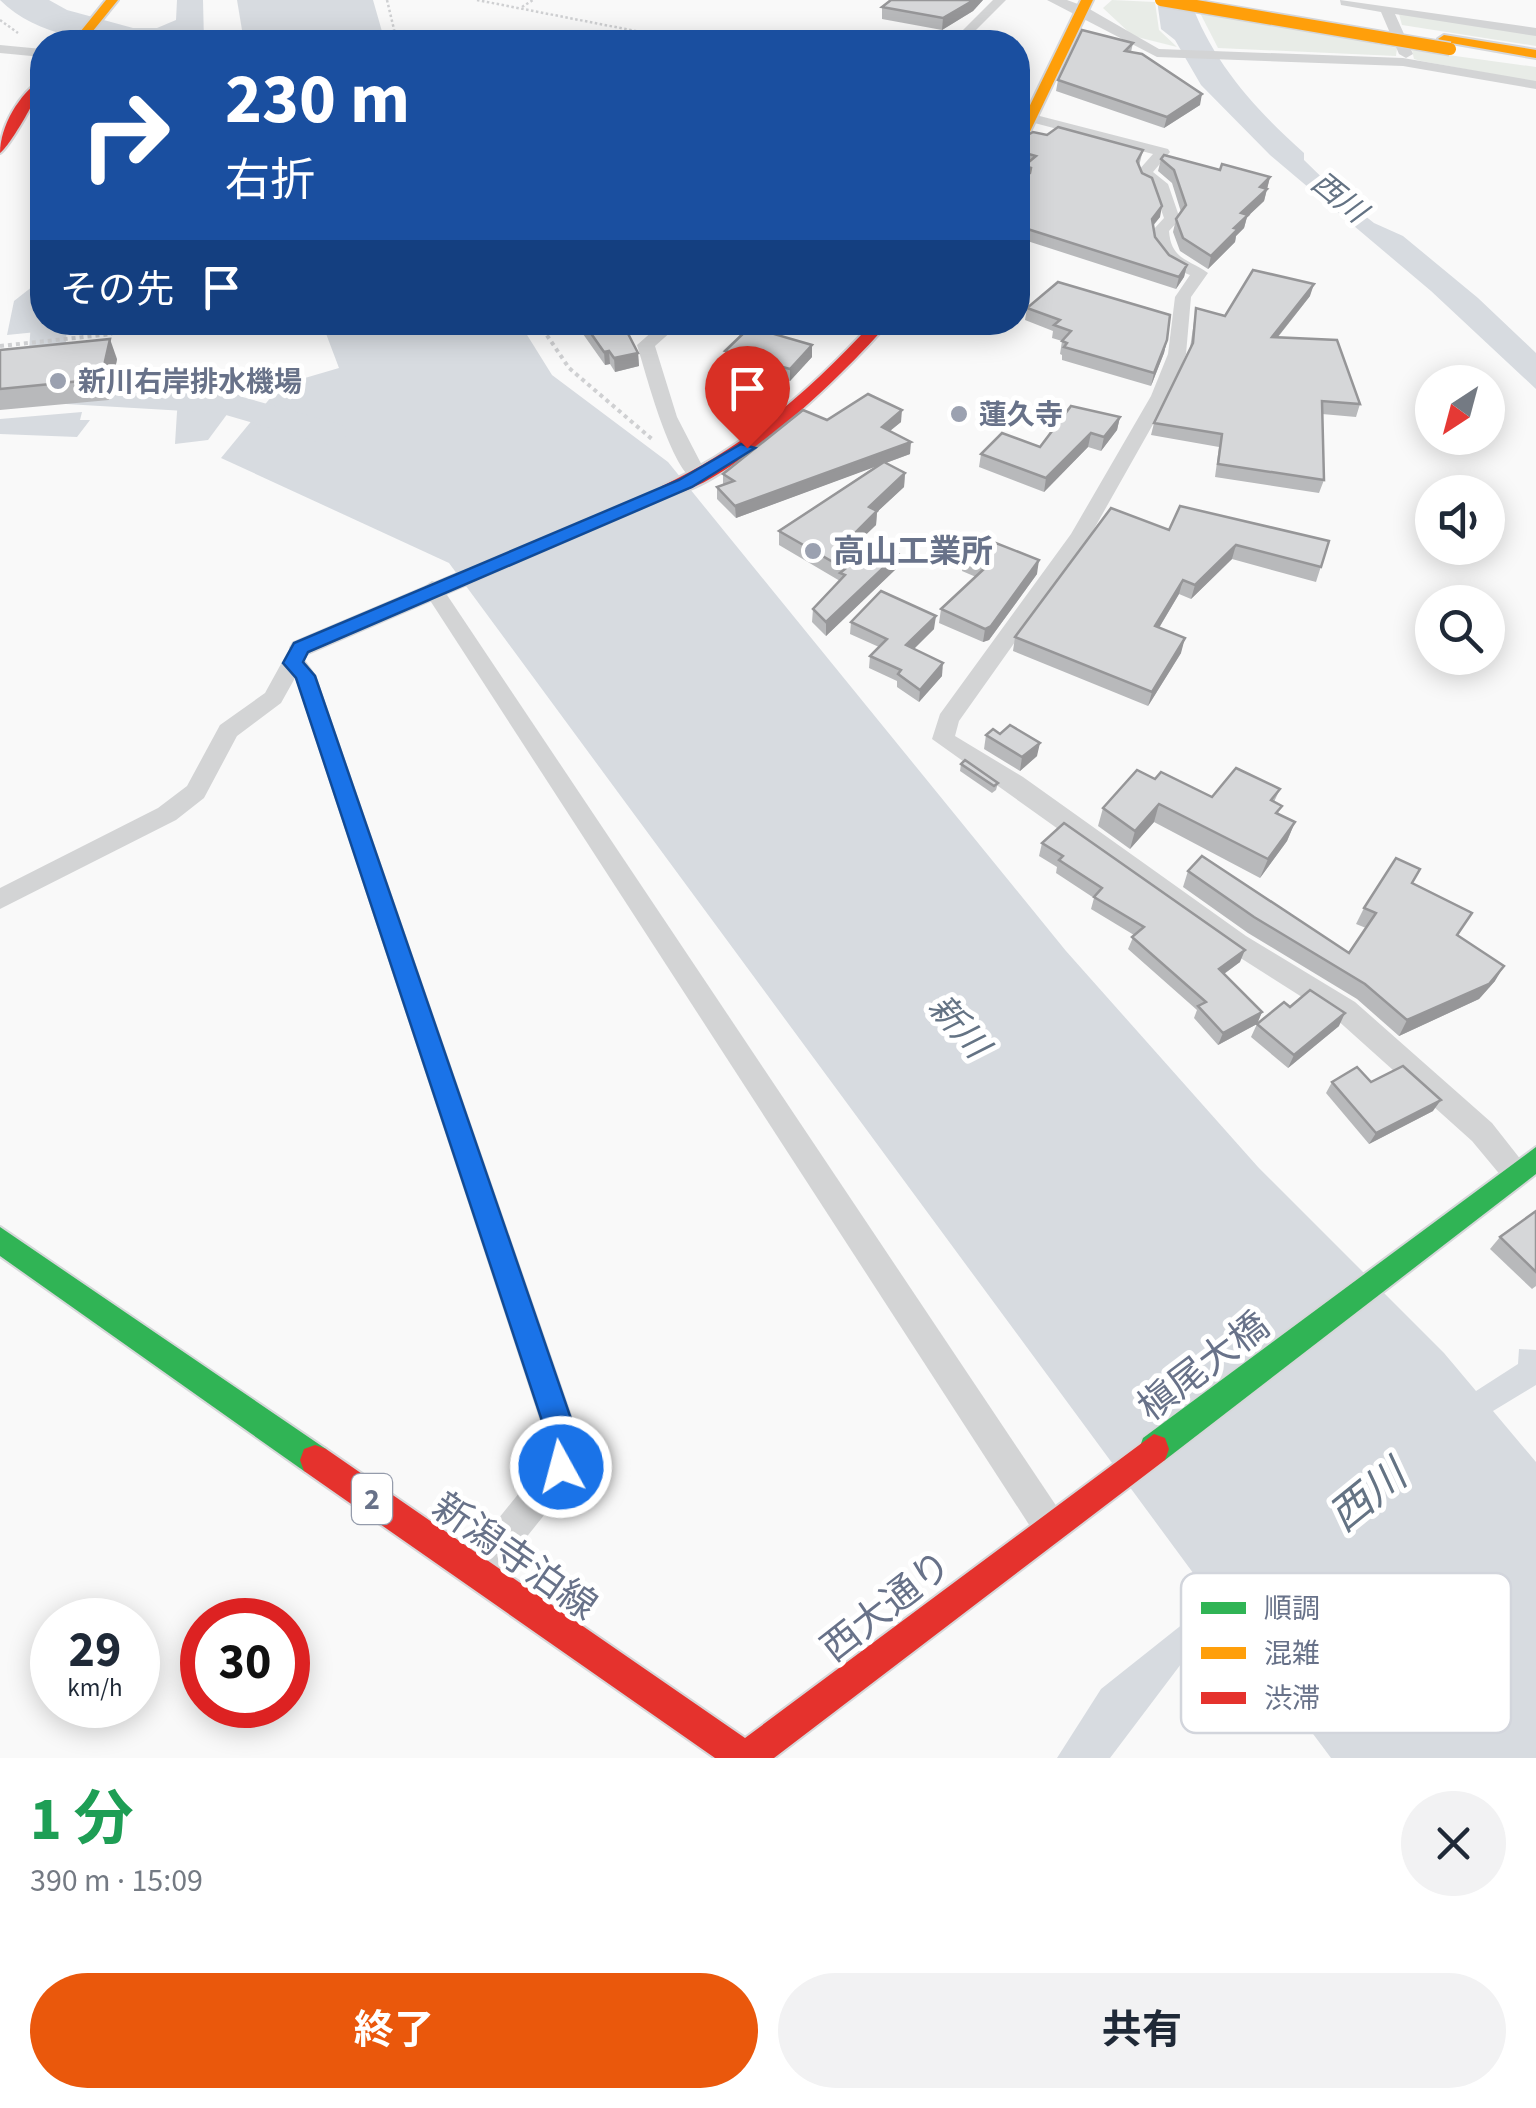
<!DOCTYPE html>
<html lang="ja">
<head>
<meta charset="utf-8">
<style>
  :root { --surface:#fff; --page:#f2f2f3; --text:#1f2937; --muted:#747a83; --accent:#ea580c }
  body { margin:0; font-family:"Source Sans 3","Noto Sans JP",sans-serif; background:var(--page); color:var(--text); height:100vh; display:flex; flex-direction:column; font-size:38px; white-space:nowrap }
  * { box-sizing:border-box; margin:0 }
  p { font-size:32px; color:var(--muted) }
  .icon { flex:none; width:55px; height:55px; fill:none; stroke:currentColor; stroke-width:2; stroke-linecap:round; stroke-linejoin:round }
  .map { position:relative; height:1758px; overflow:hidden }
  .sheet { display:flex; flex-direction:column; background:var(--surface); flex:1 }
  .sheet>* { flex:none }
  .guide { position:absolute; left:30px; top:30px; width:1000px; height:305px; border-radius:40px; box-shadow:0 5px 25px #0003; background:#1a4fa0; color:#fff; overflow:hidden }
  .needle { width:65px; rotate:216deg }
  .controls { position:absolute; left:1415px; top:365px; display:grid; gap:20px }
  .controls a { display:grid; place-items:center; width:90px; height:90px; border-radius:50%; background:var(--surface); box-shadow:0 5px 25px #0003; font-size:50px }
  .speed { position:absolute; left:30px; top:1598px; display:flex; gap:20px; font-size:50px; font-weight:700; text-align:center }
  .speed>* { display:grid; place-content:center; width:130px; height:130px; border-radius:50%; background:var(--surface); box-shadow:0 5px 25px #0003; line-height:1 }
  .speed small { font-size:25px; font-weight:400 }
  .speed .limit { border:15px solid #d22; background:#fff; color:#111 }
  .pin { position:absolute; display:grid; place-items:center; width:85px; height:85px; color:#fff; margin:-102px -42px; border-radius:50% 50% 50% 0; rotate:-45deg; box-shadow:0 0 10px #0007 }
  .pin .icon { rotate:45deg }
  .me { position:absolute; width:110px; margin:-55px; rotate:353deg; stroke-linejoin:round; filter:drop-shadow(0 0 8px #0008) }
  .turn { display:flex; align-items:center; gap:35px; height:210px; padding:0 30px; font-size:45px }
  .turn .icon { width:130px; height:130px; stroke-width:2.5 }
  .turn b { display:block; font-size:70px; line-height:85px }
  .then { display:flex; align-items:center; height:95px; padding:0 30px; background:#0003; gap:20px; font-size:38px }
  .round { display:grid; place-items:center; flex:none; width:105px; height:105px; border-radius:52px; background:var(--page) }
  .overview { display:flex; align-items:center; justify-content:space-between; height:170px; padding:0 30px }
  h1 { font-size:60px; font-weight:700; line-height:75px; color:#1e9e55 }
  .button { display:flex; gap:20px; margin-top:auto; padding:20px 30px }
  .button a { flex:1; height:115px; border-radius:60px; background:var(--accent); color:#fff; font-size:40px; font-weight:700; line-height:115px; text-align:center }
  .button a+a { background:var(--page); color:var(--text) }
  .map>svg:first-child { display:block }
  .green { fill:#e8ece7 }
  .water { fill:#d7dbe0 }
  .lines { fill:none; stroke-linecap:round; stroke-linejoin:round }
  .river { fill:#d7dbe0; fill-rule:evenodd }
  .fast-casing { stroke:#d6d7d9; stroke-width:4 }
  .slow-casing { stroke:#d6d7d9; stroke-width:4 }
  .jam-casing { stroke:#d6d7d9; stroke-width:4 }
  .path-far1 { stroke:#cfd0d2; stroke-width:2.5; stroke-dasharray:2.5 2.5; stroke-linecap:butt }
  .path { stroke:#cfd0d2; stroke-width:4; stroke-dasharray:4 4; stroke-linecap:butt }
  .street { fill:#d3d4d5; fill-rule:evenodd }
  .fast { fill:#30b455; fill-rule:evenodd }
  .slow { fill:#ff9f0a; fill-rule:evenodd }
  .jam { fill:#e5322d; fill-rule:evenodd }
  .slow-bridge-casing { stroke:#d4d5d7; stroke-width:15; stroke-linecap:butt }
  .slow-bridge { stroke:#ff9f0a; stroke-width:12 }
  .wall { fill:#b8b9bb }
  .shaded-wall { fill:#969698 }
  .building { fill:#d6d7d9; stroke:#969698; stroke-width:2.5 }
  .route { fill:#1a73e8; stroke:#114b97; stroke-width:2.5 }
  .poi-dot { fill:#9ba1b0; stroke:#fff; stroke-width:4 }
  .labels { text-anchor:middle; stroke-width:10; stroke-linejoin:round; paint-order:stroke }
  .far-poi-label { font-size:28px; font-weight:bold; fill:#687289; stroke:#fff; text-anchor:start }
  .far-water-label { font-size:30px; font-style:italic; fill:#647384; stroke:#fff }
  .shield { fill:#fff; stroke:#959cac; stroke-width:2.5 }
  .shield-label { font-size:30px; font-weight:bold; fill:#687289 }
  .poi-label { font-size:32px; font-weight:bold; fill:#687289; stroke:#fff; text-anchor:start }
  .water-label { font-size:35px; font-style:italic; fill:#647384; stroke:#fff }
  .near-street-label { font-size:38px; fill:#687289; stroke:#fff }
  .near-water-label { font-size:42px; font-style:italic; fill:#647384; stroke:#fff }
  .key { fill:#fff; stroke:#d2d5dc; stroke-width:2.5 }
  .key-label { font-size:28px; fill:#687289 }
</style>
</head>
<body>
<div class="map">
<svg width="1536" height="1758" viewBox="0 0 1536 1758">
  <rect width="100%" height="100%" fill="#f9f9f9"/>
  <g class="green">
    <path d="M1112,0l43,2 4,28 18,17 -44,-11 -30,-28z"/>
    <path d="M1198,9l199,39 -1,8 -178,-8z"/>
    <path d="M1399,14l137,20v12l-134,-21z"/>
    <path d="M1412,50l124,17v15l-115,-21 -7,-2z"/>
  </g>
  <g class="water">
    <path d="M0,0h49l18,10 66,18h24l19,-8 1,-20h26l1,42c-68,0 -152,9 -204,-42z"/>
    <path d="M237,0h136l12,42h-141z"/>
    <path d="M1157,0h33c23,63 65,109 114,153v7l41,40 29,23 29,13 75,62 58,55v36l-105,-98 -161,-136 -69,-70 -26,-45 -14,-11z"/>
    <path d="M42,279v43l57,1 -3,3 -89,9 7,-34z"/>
    <path d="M519,322l33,53 116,87 398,489 192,216 186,186 32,38 42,-27 1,-15 17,1v35l-43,26 43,51v296h-205l-100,-134 -50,40 -71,94h-53l44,-69 112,-89 -764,-1037 -228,-105 60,-73 58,-17 -17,-45z"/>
    <path d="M179,381l66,9 -37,50 -33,4z"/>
    <path d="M82,412l-2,8h10l-13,17 -77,-3v-15z"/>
  </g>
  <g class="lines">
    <path class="river" d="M42,313v9h25l-3,61 157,8 121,34 6,8 -6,8 -14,4 -109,-32 -187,-11 -6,-8 5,-72z"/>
    <g class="fast-casing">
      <g id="fast">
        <path d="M1536,1147v27l-371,286 -11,4 -11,-4 -4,-11 4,-11z"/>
        <path d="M0,1227l326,222 4,11 -4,11 -11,4 -11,-4 -304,-215z"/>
      </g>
    </g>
    <g class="slow-casing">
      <g id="slow">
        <path d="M106,0h12l-34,42h-12z"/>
        <path d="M1081,0h12l-68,142 -7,4v-16z"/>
        <path d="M1444,35l92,15v8l-96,-17 -2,-2z"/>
        <path d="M668,485l6,1v8l-366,159h-14l-3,-5 3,-5z"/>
      </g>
    </g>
    <g class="jam-casing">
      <g id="jam">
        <path d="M42,79c1,11 -33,68 -42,74 0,-27 19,-59 42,-74z"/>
        <path d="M873,322h16c-33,41 -175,180 -227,172v-8c83,-39 149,-96 211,-164z"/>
        <path d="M1154,1434l11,4 4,11 -4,11 -391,298h-59l-411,-287 -4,-11 4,-11 11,-4 11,4 419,289z"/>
      </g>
    </g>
    <g class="path-far1">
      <path d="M387,0l10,42"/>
      <path d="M477,0l215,42"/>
      <path d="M522,7l11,-7"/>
      <path d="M0,20l18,13"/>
    </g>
    <g class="path">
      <path d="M538,322l31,46 84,72"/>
      <path d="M0,346l112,-12"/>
    </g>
    <g class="street">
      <path d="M993,0h13l-42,42h-13z"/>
      <path d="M1047,0h20l19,7 73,42 244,9 133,23v8l-133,-23 -246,-9z"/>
      <path d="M1340,0l196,28v8l-141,-22 18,40 -7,4 -7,-4 -18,-42 -40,-7z"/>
      <path d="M0,45l42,4v8l-42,-4z"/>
      <path d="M1028,113l140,36 2,3 -17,20 15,12 12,35 -11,12c2,29 20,28 39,42l-17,24 -5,57 -17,42 -79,140 -131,185 -4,15 68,41 223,159 109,66 137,121 40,51 -5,9 -10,4 -10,-4 -35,-42 -137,-123 -107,-68 -296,-211 8,-25 131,-180 80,-138 17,-42 7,-57 15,-22c-23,-9 -35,-19 -37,-45l11,-12 -11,-31 -11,-6 -4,-10 15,-17 -130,-34 -2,-3z"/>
      <path d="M663,322h19l-27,24 22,71 31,60 -10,6c-27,-10 -52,-110 -61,-138z"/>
      <path d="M432,581l7,2 622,930 5,12 -5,12 -12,5 -12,-5 -615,-949z"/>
      <path d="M300,642l11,7 -6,11 11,15 264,764 -7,40 -84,105 -12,5 -12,-5 -5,-12 5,-12 80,-99 1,-22 -251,-761 -14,25 -44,33 -33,62 -28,22 -176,89v-21l158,-80 29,-22 33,-61 45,-32 27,-49z"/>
    </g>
    <use href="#fast" class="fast"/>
    <use href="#slow" class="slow"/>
    <use href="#jam" class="jam"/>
    <g class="slow-bridge-casing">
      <path id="slow-bridge" d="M1161,0l289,49"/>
    </g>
    <use href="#slow-bridge" class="slow-bridge"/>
  </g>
  <g class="wall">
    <path d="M891,0h92l-10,11 -31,19 -60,-11v-12z"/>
    <path d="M1133,43l-2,9 69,53 -36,23 -108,-37 2,-11z"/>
    <path d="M1018,135l1,5 124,10 -4,16 21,51 -7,9 2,11 14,18 18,10 -3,12 -8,12 -158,-51v-56l4,-4 2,-12 2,-1 -8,-3z"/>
    <path d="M1161,159l59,11 50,7 -6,24 -17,16 -3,11 -8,8 -1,6 -27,27 -28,-18 -7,-19 3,-13 5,-7 -9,-29 -14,-12z"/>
    <path d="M1310,296l-32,41 82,67 -4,13 -34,-3 2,66 -5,13 -104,-16 4,-30 -68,-12 3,-12 36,-75 6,-40 29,8z"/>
    <path d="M1027,308l140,32 -3,13 -13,33 -89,-26v-5l-2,-1 2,-13 -10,-3 1,-7 -28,-11z"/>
    <path d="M582,322h40l16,31 1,13 -24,6 -5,-8 -5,1 -22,-31z"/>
    <path d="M812,345v12l-22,24 -65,-18v-12z"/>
    <path d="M117,359l-8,41 -109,10v-21z"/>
    <path d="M1120,417l-3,13 -16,21 -13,-4 -44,45 -65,-25 2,-13 59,-7z"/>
    <path d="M827,420l74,2 -11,9 20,23 -24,9 19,10 -1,14 -27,25 -1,13 -15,14 36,29 -71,68 -14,-14 1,-13 27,-28 -61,-36v-14l97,-65 -140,52 -19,-19v-12l6,-2v-11z"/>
    <path d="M1169,530l160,11 -13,41 -84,-23 -41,40 -12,-5 -20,34 22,25 -33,53 -135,-55 2,-14z"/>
    <path d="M964,557l73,17 -48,66 -6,2 -44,-19 2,-14 35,-32 -14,-6z"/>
    <path d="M851,622l83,7 -21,20 29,27 -23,26 -22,-15v-6l-28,-13 1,-12 9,-9 -29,-13z"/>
    <path d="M986,735l51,21 -17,15 -36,-22z"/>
    <path d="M961,764l37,19 -2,7 -4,3 -32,-22z"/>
    <path d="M1155,779l57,18 68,-8 -6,13 5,12 16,8 -8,19 -27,37 -106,-56 -24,27 -32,-23 5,-18z"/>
    <path d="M1042,843l198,119 -16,12 38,38 -5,12 -39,21 -24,-27 3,-8 -69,-61 6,-14 -43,-26 3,-11 -38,-25 1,-6 -18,-11z"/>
    <path d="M1188,871l161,82 17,-25 -10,-4 8,-16 48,-25 83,98 -16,18 -80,37 -42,-37 -109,-66 -65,-46z"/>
    <path d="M1290,1007l49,19 -51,42 -37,-31 6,-13z"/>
    <path d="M1332,1082h39l62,29 -64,33 -43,-51z"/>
    <path d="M1536,1211v75l-4,3 -42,-40 10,-12z"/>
  </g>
  <g class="shaded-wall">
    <path d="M974,0h9l-10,11 -31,19 1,-12z"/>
    <path d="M1202,94l-2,11 -36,23 3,-11z"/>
    <path d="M1270,177l-6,24 -17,16 -3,11 -8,8 -1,6 -27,27 3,-13 49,-69z"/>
    <path d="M1162,206l-2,11 -11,13 3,-11z"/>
    <path d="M1187,265l-3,12 -8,12 3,-12z"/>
    <path d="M1314,284l-4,12 -42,53 4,-12z"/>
    <path d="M110,339l7,20 -8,41 -8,-21z"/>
    <path d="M1167,340l-3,13 -13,33 3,-13z"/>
    <path d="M812,345v12l-22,24v-12z"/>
    <path d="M609,351l1,13 -5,1 -1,-13z"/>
    <path d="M638,353l1,13 -24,6 -1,-14z"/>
    <path d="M902,410l-1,12 -20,16 1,-11z"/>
    <path d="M1120,417l-3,13 -16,21 3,-14z"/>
    <path d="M1091,433l-3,14 -44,45 2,-14z"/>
    <path d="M911,442l-1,12 -174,64 -1,-12z"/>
    <path d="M905,473l-1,14 -27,25 -1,13 -25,24 1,-13 17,-29z"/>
    <path d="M1236,545l-4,14 -41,40 4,-14z"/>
    <path d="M898,554l-1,14 -71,68v-14z"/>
    <path d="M1039,560l-2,14 -48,66 -6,2 2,-13z"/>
    <path d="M1183,580l-4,14 -28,47 4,-15z"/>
    <path d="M936,616l-2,13 -29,29 1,-13z"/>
    <path d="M1185,638l-4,15 -33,53 4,-14z"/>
    <path d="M943,663l-1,13 -23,26 1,-12z"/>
    <path d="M1040,743l-3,13 -17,15 2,-14z"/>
    <path d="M1159,804l-5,18 -24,27 5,-18z"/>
    <path d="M1295,822l-8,19 -27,37 8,-19z"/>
    <path d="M1245,950l-5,12 -26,19 5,-12z"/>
    <path d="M1504,966l-9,15 -16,18 -80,37 8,-16z"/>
    <path d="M1262,1012l-5,12 -39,21 5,-12z"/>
    <path d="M1345,1013l-6,13 -51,42 6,-13z"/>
    <path d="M1441,1100l-8,11 -64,33 7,-11z"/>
  </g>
  <g class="building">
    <path d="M891,0h83l-31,18 -61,-11z"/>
    <path d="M1082,30l51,13 -8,8 17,3 60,40 -35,23 -109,-37z"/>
    <path d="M1058,127l85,23 -6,11 5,12 10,5 10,28 -10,13 3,18 14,18 18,10 -8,12 -161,-51v-44l12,-9 1,-5 -7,-2 12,-10 -18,-5v-16l1,5 14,-8 14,3z"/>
    <path d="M1164,155l56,15 2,-6 48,13 -10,10 7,2 -26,24 7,2 -14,13 4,1 -27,27 -28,-18 -7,-19 10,-14 -12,-35 -13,-11z"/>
    <path d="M1253,270l61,14 -42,53 65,3 23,64 -38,-3 2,79 -106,-16 4,-30 -68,-11 39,-80 3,-35 29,8z"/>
    <path d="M1058,282l112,33 -3,25 -13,33 -90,-26 3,-4 -5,-2 9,-10 -17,-6 6,-5 -33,-12z"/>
    <path d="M583,322h39l16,31 -24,5 -5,-7 -5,1z"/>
    <path d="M750,327l62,18 -22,24 -65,-18z"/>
    <path d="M110,339l-9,40 -101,10v-39z"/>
    <path d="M868,394l34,16 -20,17 29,15 -176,64 -18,-19 17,-6 -11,-7 80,-64 24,10z"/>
    <path d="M1071,406l49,11 -16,20 -13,-4 -45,45 -65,-24 21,-21 38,14z"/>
    <path d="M884,462l21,11 -36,34 8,4 -25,25 46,18 -72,68 -13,-13 32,-34 -5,-2 5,-4 -66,-38z"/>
    <path d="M1180,506l149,35 -8,26 -85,-22 -41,40 -12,-5 -28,46 30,12 -33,54 -137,-55 96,-129 58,22z"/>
    <path d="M983,538l56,22 -48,66 -6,3 -44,-20 45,-42 -22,-10z"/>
    <path d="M881,591l55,25 -30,29 37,18 -23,27 -22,-16 3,-4 -31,-14 17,-17 -36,-17z"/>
    <path d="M1010,725l30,18 -18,14 -36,-22 7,-6 7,5z"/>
    <path d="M965,760l33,23 -4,3 -33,-22z"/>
    <path d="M1236,768l44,21 -9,11 11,6 -6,7 19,9 -27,37 -109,-55 -24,27 -32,-23 34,-38 18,9 6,-7 51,25z"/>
    <path d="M1064,823l181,127 -26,19 43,43 -39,21 -25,-27 8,-4 -74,-65 12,-10 -50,-30 8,-9 -43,-28 4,-4 -21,-13z"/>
    <path d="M1202,856l147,97 27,-40 -12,-5 32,-50 24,11 -8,14 60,30 -15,22 47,31 -15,18 -82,36 -42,-36 -111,-67 -66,-46z"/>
    <path d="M1310,990l35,23 -51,42 -37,-31 27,-22 6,5z"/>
    <path d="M1403,1066l38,34 -65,33 -44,-51 25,-15 14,15z"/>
    <path d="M1536,1211v61l-36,-35z"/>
  </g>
  <path class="route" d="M741,444l14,4 -63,39 -384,165 -5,10 12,14 263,763 -6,39 -11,4 -10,-4 -5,-11 2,-28 -252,-761 -13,-15 11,-20 385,-163z"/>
  <g class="poi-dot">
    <circle cx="58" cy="381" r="10"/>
    <circle cx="959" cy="414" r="10"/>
    <circle cx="813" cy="551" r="10"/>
  </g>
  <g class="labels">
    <g class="far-poi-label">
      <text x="78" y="391">新川右岸排水機場</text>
      <text x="979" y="424">蓮久寺</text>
    </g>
    <g class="far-water-label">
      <text transform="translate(1339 197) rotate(39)" y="10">西川</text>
    </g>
    <rect class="shield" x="352" y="1474" width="40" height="50" rx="8"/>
    <g class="shield-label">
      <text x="372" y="1509">2</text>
    </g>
    <g class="poi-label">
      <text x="833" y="562">高山工業所</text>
    </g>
    <g class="water-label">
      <text transform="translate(959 1026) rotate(49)" y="12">新川</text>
    </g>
    <g class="near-street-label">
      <text transform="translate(1203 1366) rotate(-37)" y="13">槇尾大橋</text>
      <text transform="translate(515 1556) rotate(35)" y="13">新潟寺泊線</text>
      <text transform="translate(886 1606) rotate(-38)" y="13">西大通り</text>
    </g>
    <g class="near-water-label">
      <text transform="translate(1367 1495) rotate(-39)" y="15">西川</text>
    </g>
  </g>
  <rect x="1181" y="1573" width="330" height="160" rx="15" class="key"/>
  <rect x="1201" y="1602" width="45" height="12" fill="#30b455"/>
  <rect x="1201" y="1647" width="45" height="12" fill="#ff9f0a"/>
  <rect x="1201" y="1692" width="45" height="12" fill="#e5322d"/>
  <g class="key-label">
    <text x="1264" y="1618">順調</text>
    <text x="1264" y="1663">混雑</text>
    <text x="1264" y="1708">渋滞</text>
  </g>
</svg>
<div class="controls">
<a><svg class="needle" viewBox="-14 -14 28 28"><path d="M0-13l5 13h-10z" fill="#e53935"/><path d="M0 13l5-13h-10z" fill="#747a83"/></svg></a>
<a><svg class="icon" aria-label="sound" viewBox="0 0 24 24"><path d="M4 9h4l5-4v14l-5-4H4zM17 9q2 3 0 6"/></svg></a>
<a><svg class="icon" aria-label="search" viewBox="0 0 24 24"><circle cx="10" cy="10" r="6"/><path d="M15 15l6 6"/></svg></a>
</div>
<div class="speed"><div>29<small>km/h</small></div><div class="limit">30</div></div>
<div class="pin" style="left:747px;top:448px;background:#d93025"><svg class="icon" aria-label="arrive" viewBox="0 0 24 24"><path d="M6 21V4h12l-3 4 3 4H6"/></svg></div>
<svg class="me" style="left:561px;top:1467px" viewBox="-20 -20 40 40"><circle r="17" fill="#1a73e8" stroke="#fff" stroke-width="3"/><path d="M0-11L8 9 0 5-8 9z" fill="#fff"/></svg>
<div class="guide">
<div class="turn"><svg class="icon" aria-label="right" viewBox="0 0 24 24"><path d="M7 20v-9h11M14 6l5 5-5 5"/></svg><div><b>230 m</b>右折</div></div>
<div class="then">その先<svg class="icon" aria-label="arrive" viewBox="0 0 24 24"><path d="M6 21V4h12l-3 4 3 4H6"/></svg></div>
</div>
</div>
<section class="sheet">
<div class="overview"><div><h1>1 分</h1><p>390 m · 15:09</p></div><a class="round"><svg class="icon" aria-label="close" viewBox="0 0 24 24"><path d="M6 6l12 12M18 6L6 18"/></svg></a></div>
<div class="button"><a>終了</a><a>共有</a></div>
</section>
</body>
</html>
